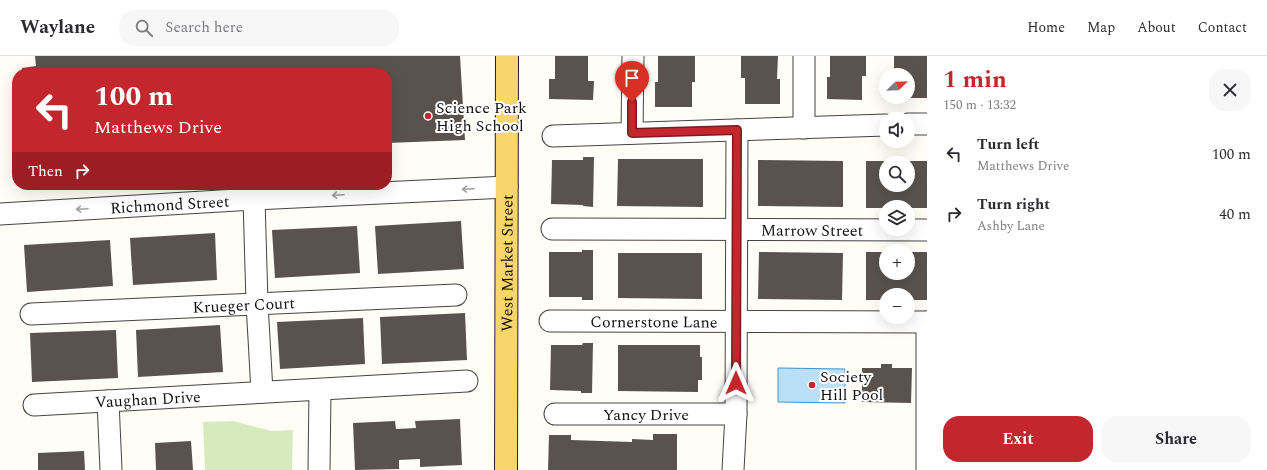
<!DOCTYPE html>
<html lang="en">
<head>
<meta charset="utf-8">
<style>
  :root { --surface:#fff; --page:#f7f7f7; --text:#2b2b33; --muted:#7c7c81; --line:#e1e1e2; --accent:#c4262e }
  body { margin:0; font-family:Spectral,serif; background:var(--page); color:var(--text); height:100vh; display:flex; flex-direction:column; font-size:15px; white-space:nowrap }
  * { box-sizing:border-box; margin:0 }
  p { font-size:13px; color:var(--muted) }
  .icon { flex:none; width:22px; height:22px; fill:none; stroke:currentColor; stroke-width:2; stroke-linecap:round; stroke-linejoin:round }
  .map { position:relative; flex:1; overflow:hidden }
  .panel { display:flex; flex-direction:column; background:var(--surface); width:340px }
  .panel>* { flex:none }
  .top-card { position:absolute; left:12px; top:12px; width:380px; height:122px; border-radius:16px; box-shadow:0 4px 16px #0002; background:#c4262e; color:#fff; overflow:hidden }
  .needle { width:26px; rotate:67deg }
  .buttons { position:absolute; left:879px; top:12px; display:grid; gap:8px }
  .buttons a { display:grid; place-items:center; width:36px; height:36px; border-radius:50%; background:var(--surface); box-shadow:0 4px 16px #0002; font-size:20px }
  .pin { position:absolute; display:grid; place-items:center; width:34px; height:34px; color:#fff; margin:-41px -17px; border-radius:50% 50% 50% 0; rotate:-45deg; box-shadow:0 0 4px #0007 }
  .pin .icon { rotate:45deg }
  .me { position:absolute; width:44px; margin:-22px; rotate:0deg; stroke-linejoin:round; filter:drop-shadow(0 0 3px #0008) }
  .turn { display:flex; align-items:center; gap:14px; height:84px; padding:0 16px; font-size:18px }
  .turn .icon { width:52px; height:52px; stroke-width:2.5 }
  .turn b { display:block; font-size:28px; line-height:34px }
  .then { display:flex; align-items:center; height:38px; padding:0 16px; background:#0003; gap:8px; font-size:15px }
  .round { display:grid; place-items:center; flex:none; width:42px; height:42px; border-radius:16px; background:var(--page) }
  .head { display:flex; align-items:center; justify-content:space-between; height:68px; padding:0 16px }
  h1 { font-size:24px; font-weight:700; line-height:30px; color:var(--accent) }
  .cta { display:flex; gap:8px; margin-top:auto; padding:8px 16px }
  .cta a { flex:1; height:46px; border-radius:16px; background:var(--accent); color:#fff; font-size:16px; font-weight:700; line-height:46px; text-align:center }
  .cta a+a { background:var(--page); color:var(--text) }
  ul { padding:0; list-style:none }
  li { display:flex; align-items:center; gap:12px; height:60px; padding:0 16px }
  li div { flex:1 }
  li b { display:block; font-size:15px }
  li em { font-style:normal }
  header { display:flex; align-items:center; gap:24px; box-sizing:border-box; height:56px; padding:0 20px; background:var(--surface); border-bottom:1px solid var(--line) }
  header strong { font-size:19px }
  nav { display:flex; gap:22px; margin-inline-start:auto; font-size:14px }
  .search { width:280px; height:36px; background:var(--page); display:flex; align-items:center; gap:10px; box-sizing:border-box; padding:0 14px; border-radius:16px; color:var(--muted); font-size:15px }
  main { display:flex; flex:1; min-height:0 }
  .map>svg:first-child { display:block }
  .green { fill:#d5ebbd }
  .water { fill:#b9e0f7; stroke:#3f96cf }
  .building { fill:#5a524d; fill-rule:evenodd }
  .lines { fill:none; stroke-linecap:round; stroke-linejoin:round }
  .minor-casing { stroke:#444; stroke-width:23 }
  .major-casing { stroke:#222; stroke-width:24 }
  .minor { stroke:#fff; stroke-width:21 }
  .major { stroke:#f9d66b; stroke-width:22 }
  .oneway { stroke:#a0a0a0 }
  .route-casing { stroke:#7f191e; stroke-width:10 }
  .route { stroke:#c4262e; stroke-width:7 }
  .poi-dot { fill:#c4262e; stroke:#fff; stroke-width:1.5 }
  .labels { text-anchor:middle; stroke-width:4; stroke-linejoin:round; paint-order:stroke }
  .poi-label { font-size:16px; fill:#111; stroke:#fff; text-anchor:start }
  .street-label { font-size:16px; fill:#111; stroke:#fff }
</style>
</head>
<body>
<header>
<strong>Waylane</strong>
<div class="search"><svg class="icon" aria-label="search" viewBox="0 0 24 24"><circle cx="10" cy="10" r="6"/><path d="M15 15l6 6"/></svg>Search here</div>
<nav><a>Home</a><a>Map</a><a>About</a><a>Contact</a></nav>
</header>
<main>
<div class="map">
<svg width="927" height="414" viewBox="0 0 927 414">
  <rect width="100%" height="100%" fill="#fffdf5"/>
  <path class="green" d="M233,365l38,10 22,-1 -1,40h-87l-2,-48z"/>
  <path class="water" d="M778,312l67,1v34l-67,-1z"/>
  <g class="building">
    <path d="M35,0h425l5,84 -78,3v-70h-365v-5l14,-2z"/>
    <path d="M555,0h33v25h6l-1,19 -44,-1v-20h6z"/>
    <path d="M658,0h37v26h-3v25h-37v-25h3z"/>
    <path d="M741,0h37l-1,23h3v25h-35v-26h-4z"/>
    <path d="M830,0h36v20h-4v24l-35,-1v-22h3z"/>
    <path d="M894,0h33v42h-19v-23h-10v-2h-4z"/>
    <path d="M583,101h11l-1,50 -10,-1v-1l-32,-1 1,-44h31z"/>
    <path d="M618,103h85v48l-86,-1z"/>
    <path d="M758,104l85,1v46l-85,-1z"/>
    <path d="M866,105h61v47h-61zM886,107h22v22h-22z"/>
    <path d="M461,165l3,48 -86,5 -3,-48z"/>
    <path d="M357,170l3,47 -85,5 -3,-48z"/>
    <path d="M215,177l2,47 -84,5 -3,-47z"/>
    <path d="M110,184l3,46 -86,6 -3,-47z"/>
    <path d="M582,194h11v50h-11v-3h-33v-45h33z"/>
    <path d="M759,196l84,1 -1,47 -84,-1z"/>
    <path d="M866,196h20v21h22v-21h19v48h-19v-5h-22v5h-20z"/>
    <path d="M618,197h84v46l-84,-1z"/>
    <path d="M465,257l2,47 -85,4 -2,-47z"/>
    <path d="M363,262l2,46 -85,5 -3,-47z"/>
    <path d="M220,269l3,47 -85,5 -2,-47z"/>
    <path d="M116,274l2,48 -86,4 -2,-49z"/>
    <path d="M583,287h10l-1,50h-11v-2l-31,-1 1,-45h31z"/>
    <path d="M618,289h82v12h2v23h-4v12l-80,-1z"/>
    <path d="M881,308h11v4h20l-1,35 -49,-1v-34h19z"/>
    <path d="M460,363l2,46 -42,2v-8l-21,1v9l-44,1 -2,-47 42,-2 1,8 20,-1 -1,-7z"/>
    <path d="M653,378h24v36h-129l1,-35h22v5l61,2v-3l21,1z"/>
    <path d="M191,385l2,29h-37l-1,-27z"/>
    <path d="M84,395l1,19h-47v-17z"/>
  </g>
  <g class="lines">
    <g class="minor-casing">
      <g id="minor">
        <path d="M908,68h19"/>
        <path d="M804,72v-72"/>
        <path d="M632,77l1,-77"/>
        <path d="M553,80l333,-11"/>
        <path d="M254,143l3,104 5,89"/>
        <path id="s1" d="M0,158l254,-15 253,-12"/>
        <path id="s2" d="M552,173l375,1"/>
        <path id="s3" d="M31,258l425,-19"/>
        <path id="s4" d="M550,265l377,1"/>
        <path d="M927,266v148"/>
        <path d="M108,345l3,69"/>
        <path id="s5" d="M34,349l433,-24"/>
        <path id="s6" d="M555,358h181"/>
        <path d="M319,414l1,-80"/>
        <path d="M733,414l3,-56 1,-284"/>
      </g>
    </g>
    <g class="major-casing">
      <g id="major">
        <path id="s7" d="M506,414l1,-414"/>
      </g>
    </g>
    <use href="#minor" class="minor"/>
    <use href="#major" class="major"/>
  </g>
  <defs><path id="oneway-shaft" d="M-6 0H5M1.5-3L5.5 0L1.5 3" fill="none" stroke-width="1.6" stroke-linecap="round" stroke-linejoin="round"/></defs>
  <g class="oneway">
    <use href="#oneway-shaft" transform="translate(468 133) rotate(177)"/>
    <use href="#oneway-shaft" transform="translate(338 139) rotate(177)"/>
    <use href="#oneway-shaft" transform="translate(82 153) rotate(177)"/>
  </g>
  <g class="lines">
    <g class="route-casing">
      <path id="route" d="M632,46v31l105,-3 -1,253"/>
    </g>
    <use href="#route" class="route"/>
  </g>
  <g class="poi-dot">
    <circle cx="428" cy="60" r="4"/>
    <circle cx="812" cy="329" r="4"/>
  </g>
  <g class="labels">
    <g class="poi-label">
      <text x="436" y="57">Science Park<tspan x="436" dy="18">High School</tspan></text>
      <text x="820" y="326">Society<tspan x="820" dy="18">Hill Pool</tspan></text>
    </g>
    <g class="street-label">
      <text dy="6" stroke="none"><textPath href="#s1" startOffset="170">Richmond Street</textPath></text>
      <text dy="6" stroke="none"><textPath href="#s2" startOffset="260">Marrow Street</textPath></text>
      <text dy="6" stroke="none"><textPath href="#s7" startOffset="207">West Market Street</textPath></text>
      <text dy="6" stroke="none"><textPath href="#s3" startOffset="213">Krueger Court</textPath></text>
      <text dy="6" stroke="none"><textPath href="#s4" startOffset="104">Cornerstone Lane</textPath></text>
      <text dy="6" stroke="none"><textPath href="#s5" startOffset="114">Vaughan Drive</textPath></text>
      <text dy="6" stroke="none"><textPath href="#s6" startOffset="91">Yancy Drive</textPath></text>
    </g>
  </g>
</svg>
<div class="buttons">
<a><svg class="needle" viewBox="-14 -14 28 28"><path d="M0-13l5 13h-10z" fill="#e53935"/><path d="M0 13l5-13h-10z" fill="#7c7c81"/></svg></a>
<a><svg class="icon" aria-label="sound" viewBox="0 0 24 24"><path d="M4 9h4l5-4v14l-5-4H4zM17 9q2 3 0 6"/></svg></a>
<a><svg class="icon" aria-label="search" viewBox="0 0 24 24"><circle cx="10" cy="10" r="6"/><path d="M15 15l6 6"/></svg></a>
<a><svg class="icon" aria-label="layers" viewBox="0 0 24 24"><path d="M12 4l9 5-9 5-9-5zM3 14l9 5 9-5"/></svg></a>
<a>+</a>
<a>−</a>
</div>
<div class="pin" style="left:632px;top:46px;background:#d93025"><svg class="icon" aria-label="arrive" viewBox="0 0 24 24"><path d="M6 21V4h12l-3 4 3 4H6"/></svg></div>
<svg class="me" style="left:736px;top:327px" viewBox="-20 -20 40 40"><path d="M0-17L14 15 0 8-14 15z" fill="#c4262e" stroke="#fff" stroke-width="4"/></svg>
<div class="top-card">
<div class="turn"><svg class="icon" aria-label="left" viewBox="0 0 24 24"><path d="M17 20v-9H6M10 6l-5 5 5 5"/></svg><div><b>100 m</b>Matthews Drive</div></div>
<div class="then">Then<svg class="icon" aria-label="right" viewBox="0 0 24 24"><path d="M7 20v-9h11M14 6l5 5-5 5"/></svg></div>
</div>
</div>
<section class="panel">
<div class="head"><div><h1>1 min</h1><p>150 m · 13:32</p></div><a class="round"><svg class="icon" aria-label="close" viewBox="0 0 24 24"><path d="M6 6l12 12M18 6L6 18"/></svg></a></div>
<ul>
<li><svg class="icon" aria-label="left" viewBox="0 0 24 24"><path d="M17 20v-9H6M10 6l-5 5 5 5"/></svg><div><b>Turn left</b><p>Matthews Drive</p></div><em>100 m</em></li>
<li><svg class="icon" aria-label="right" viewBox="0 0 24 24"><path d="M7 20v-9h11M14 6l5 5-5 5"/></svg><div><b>Turn right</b><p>Ashby Lane</p></div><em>40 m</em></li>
</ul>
<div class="cta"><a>Exit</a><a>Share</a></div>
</section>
</main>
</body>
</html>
